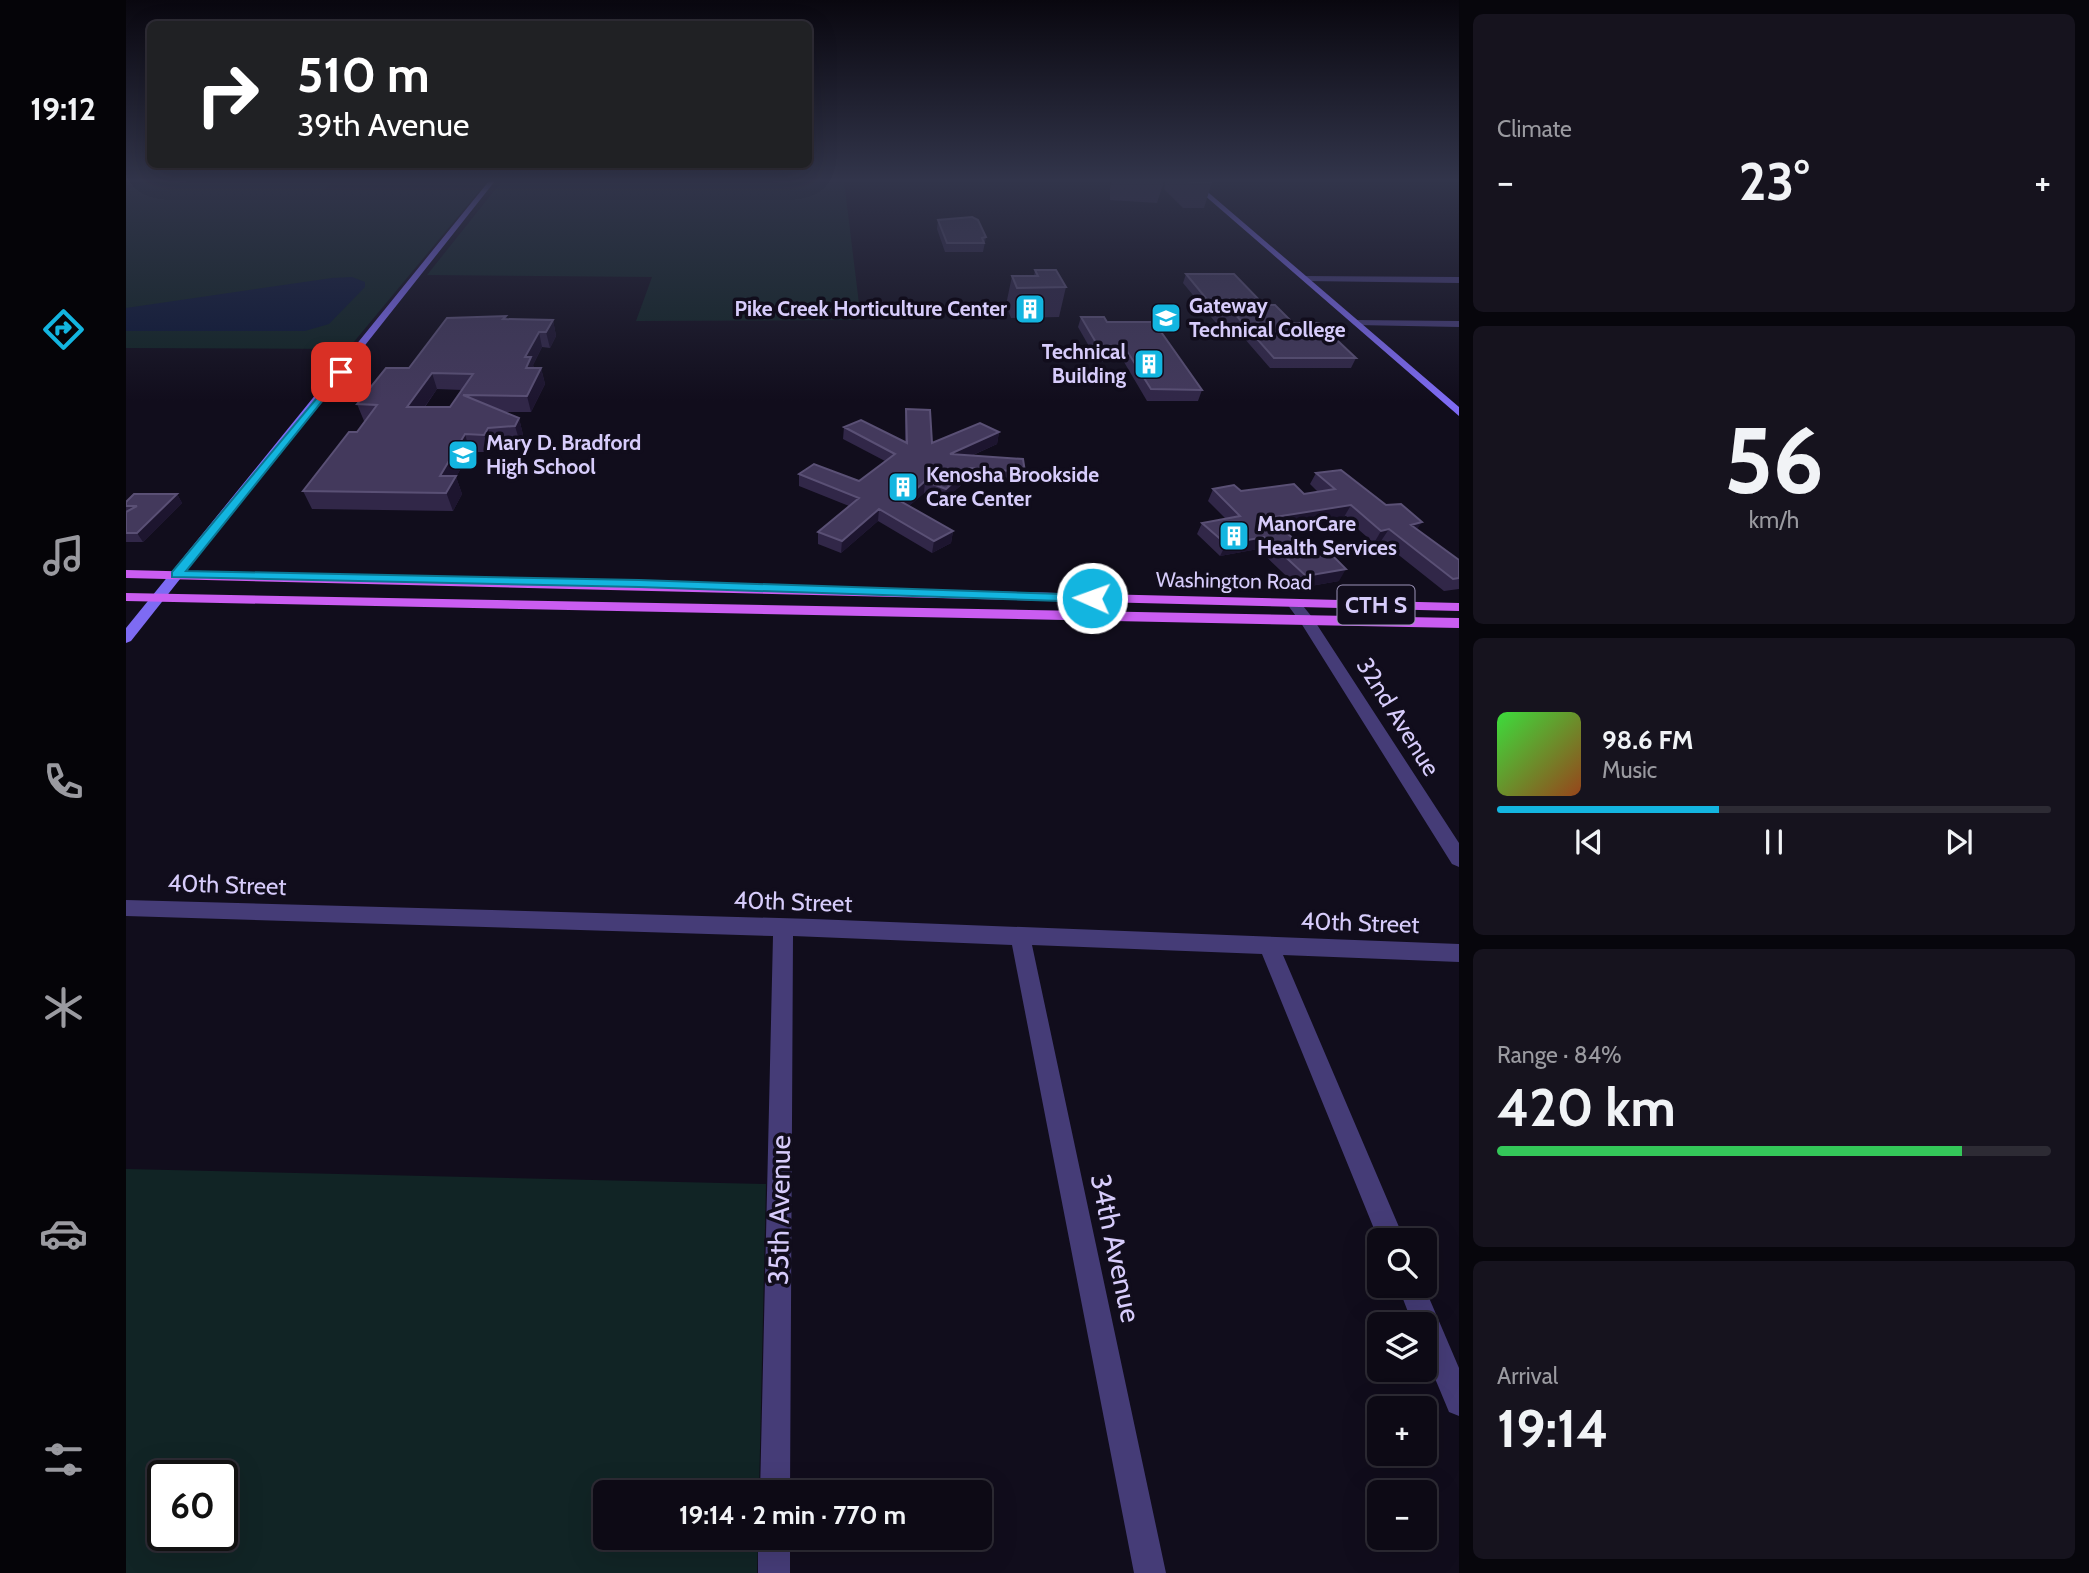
<!DOCTYPE html>
<meta charset="utf-8">
<style>
body{margin:0;font-family:Cabin,sans-serif;background:#16131e;color:#f1f3f6;height:100vh;display:flex;flex-direction:column;font-size:26px;white-space:nowrap}
*{box-sizing:border-box;margin:0}
p{font-size:23px;color:#9a9aa0}
.icon{flex:none;width:38px;height:38px;fill:none;stroke:currentColor;stroke-width:2;stroke-linecap:round;stroke-linejoin:round}
.map{position:relative;flex:1;overflow:hidden}
.details{display:flex;flex-direction:column;gap:14px;padding:14px;background:#07060c;width:630px}
.details>*{flex:none}
.top-card{position:absolute;left:21px;top:21px;width:665px;height:147px;border-radius:10px;box-shadow:0 7px 28px #0002,0 0 0 2px #2d2b34;background:#202124;color:#fff;overflow:hidden}
.tools{position:absolute;left:1241px;top:1228px;display:grid;gap:14px}
.tools a{display:grid;place-items:center;width:70px;height:70px;border-radius:10px;background:#0d0a15;box-shadow:0 7px 28px #0002,0 0 0 2px #2d2b34;font-size:35px}
.speed{position:absolute;left:21px;top:1460px;display:flex;gap:14px;font-size:35px;font-weight:700;text-align:center}
.speed>*{display:grid;place-content:center;width:91px;height:91px;border-radius:50%;background:#0d0a15;box-shadow:0 7px 28px #0002,0 0 0 2px #2d2b34;line-height:1}
.speed .limit{border:4px solid #111;border-radius:10px;background:#fff;color:#111}
.pin{position:absolute;display:grid;place-items:center;width:60px;height:60px;color:#fff;margin:-30px;border-radius:14px;box-shadow:0 4px 10px #0006}
.me{position:absolute;width:77px;margin:-38px;rotate:272deg;stroke-linejoin:round;filter:drop-shadow(0 0 5px #0008)}
.turn{display:flex;align-items:center;gap:24px;height:147px;padding:0 35px;font-size:32px}
.turn .icon{width:91px;height:91px;stroke-width:2.5}
.turn b{display:block;font-size:49px;line-height:60px}
.big{font-size:52px;font-weight:800;line-height:1.1}
.details .tile{flex:1;display:flex;flex-direction:column;justify-content:center;gap:10px;min-width:0;padding:0 24px;border-radius:10px;background:#16131e}
.details .dial{align-items:center;gap:0}
.dial b{font-size:91px;line-height:1}
.song{display:flex;align-items:center;gap:21px}
.cover{width:84px;height:84px;border-radius:10px;background:linear-gradient(135deg,hsl(120 70% 55%),hsl(20 70% 35%))}
.played{height:7px;border-radius:4px;background:linear-gradient(90deg,#13b5e0 40%,#2d2b34 40%)}
.keys{display:flex;justify-content:space-around;direction:ltr}
.heat{display:flex;justify-content:space-between;align-items:center;font-size:38px;direction:ltr}
.charge{height:10px;border-radius:5px;background:linear-gradient(90deg,#34c759 84%,#2d2b34 0)}
.trip{position:absolute;left:467px;top:1480px;width:399px;height:70px;border-radius:10px;background:#0d0a15;box-shadow:0 7px 28px #0002,0 0 0 2px #2d2b34;font-weight:800;line-height:70px;text-align:center}
main{display:flex;flex:1;min-height:0}
.menu{display:flex;flex-direction:column;width:126px;justify-content:space-around;align-items:center;background:#050408;color:#9a9aa0}
.menu .icon{width:49px;height:49px}
.menu .on{color:#13b5e0}
.menu b{font-size:32px;color:#f1f3f6}
.map>svg:first-child{display:block}
.green{fill:#112425;fill-rule:evenodd}
.water{fill:#0c1736}
.lines{fill:none;stroke-linecap:round;stroke-linejoin:round}
.street{fill:#453c77;fill-rule:evenodd}
.secondary{fill:#7e6bf3;fill-rule:evenodd}
.primary{fill:#ca5df1;fill-rule:evenodd}
.wall{fill:#312748;fill-rule:evenodd}
.shaded-wall{fill:#1d152f}
.building{fill:#43395c;stroke:#5a5075;stroke-width:2;fill-rule:evenodd}
.route{fill:#13b5e0;stroke:#0c7692;stroke-width:2}
.labels{text-anchor:middle;stroke-width:7;stroke-linejoin:round;paint-order:stroke}
.far-poi-label{font-size:21px;font-weight:bold;fill:#d7ccfb;stroke:#110d1c;text-anchor:start}
.far-street-label{font-size:21px;fill:#d7ccfb;stroke:#110d1c}
.shield{fill:#110d1c;stroke:#9c93b8;stroke-width:2}
.shield-label{font-size:23px;font-weight:bold;fill:#d7ccfb}
.street-label{font-size:24px;fill:#d7ccfb;stroke:#110d1c}
.near-street-label{font-size:28px;fill:#d7ccfb;stroke:#110d1c}
</style>
<main>
<nav class="menu">
<b>19:12</b>
<svg class="icon on" aria-label="directions" viewBox="0 0 24 24"><path d="M12 3l9 9-9 9-9-9zM9 14v-3h6M13 9l2 2-2 2"/></svg>
<svg class="icon" aria-label="music" viewBox="0 0 24 24"><path d="M9 18V5l10-2v13"/><circle cx="6" cy="18" r="3"/><circle cx="16" cy="16" r="3"/></svg>
<svg class="icon" aria-label="phone" viewBox="0 0 24 24"><path d="M5 4h4l2 5-3 2q2 4 5 5l2-3 5 2v4C11 20 4 13 5 4z"/></svg>
<svg class="icon" aria-label="climate" viewBox="0 0 24 24"><path d="M12 3v18M4 7l16 10M4 17L20 7"/></svg>
<svg class="icon" aria-label="car" viewBox="0 0 24 24"><path d="M5 17H2v-5l4-1 3-4h7l3 4 3 1v5h-3M9 17h6M6 11h13"/><circle cx="7" cy="17" r="2"/><circle cx="17" cy="17" r="2"/></svg>
<svg class="icon" aria-label="filters" viewBox="0 0 24 24"><path d="M4 7h16M4 17h16"/><circle cx="9" cy="7" r="2"/><circle cx="15" cy="17" r="2"/></svg>
</nav>
<div class="map">
<svg width="1333" height="1573" viewBox="0 0 1333 1573">
<rect width="100%" height="100%" fill="#110d1c"/>
<!-- green -->
<path class="green" d="M18,181H208L198,190H354L222,349L0,348V191Z
M376,181H718L735,320L510,321L526,277L301,275Z
M0,1169L640,1184L633,1493H480V1538H632L631,1573H0ZM37,1475H96V1535H37Z"/>
<!-- water -->
<path class="water" d="M226,277L239,282V287L203,324L179,331H0V308L206,278Z"/>
<g class="lines">
<!-- street -->
<path class="street" d="M1176,276L1333,277V283L1179,281Z
M1227,320L1333,321V327L1230,325L1227,324Z
M1168,600L1173,601L1186,617L1333,843V867L1326,864L1175,623L1161,604Z
M0,900L687,919L1333,944V962L1157,955L1279,1241H1253L1136,954L906,945L1040,1573H1008L886,945L667,936L664,1493H634L647,936L0,916Z
M1272,1286H1298L1333,1368V1416L1323,1412L1298,1352V1325H1287Z
M632,1538H664V1573H632Z"/>
<!-- secondary -->
<path class="secondary" d="M363,181H369L5,641L0,643V628Z
M1062,181H1069L1333,407V416Z"/>
<!-- primary -->
<path class="primary" d="M0,570L1333,603V611L0,578Z
M0,593L1333,618V628L0,601Z"/>
</g>
<!-- wall -->
<path class="wall" d="M986,181H1038L1031,203L984,200V189Z
M1040,181H1084L1086,182L1078,208H1057L1038,189Z
M812,220L860,237L857,252H819L811,229Z
M909,270L940,287L933,317L885,318L880,305L886,276H908Z
M1060,274L1138,305L1230,358L1225,368H1144L1105,323H1090L1057,283Z
M380,316L381,319L427,320L430,336L424,348L416,347L407,365L408,368H415L419,384L405,412H379L393,418L397,435L394,443L367,445L364,452H344L330,477L336,494L327,511L186,509L177,491L231,432L239,421H238L231,404ZM311,389L336,390L324,407H299Z
M955,317L981,322L1076,390L1072,401H1021L998,362H972L952,327Z
M780,409L806,443L873,432L871,444L845,456L899,472L896,483L841,480L818,500L798,493L783,506L827,531L825,543L806,553L752,521L715,553L692,544V532L723,506L673,486V474L733,481L759,461L717,439L718,427L779,442V420Z
M1190,473L1291,529L1333,560V589L1318,591L1255,541L1248,543L1218,517L1154,528L1213,581L1173,588L1132,549L1094,556L1071,534L1076,523L1100,519L1082,501L1087,489L1178,494L1192,492L1184,484Z
M51,494L56,503L17,542H0V502Z"/>
<!-- shaded-wall -->
<path class="shaded-wall" d="M427,320L430,336L424,348L420,332Z
M413,332L416,347L407,365L409,373L404,384L399,357Z
M415,368L419,384L405,412L401,396Z
M306,373L311,389L287,423L281,407Z
M393,418L397,435L394,443L389,426Z
M362,428L367,445L364,452L358,435Z
M873,432L871,444L822,466L824,454Z
M339,434L344,452L330,477L336,494L327,511L314,476Z
M843,468L841,480L818,500L820,489Z
M799,481L798,493L775,513L776,502Z
M51,494L56,503L17,542L11,533Z
M1225,505L1218,517L1137,530L1143,518Z
M753,509L752,521L715,553L716,541Z
M1296,522L1288,534L1285,525Z
M1263,529L1255,541L1248,543L1255,531Z
M827,531L825,543L806,553L808,541Z
M1138,537L1132,549L1094,556L1100,544Z
M1220,569L1213,581L1173,588L1180,576Z"/>
<!-- building -->
<path class="building" d="M1063,181H1084L1086,182H1065Z
M846,217L852,220L860,237L856,238L858,243H821L812,220Z
M909,270H930L940,287L891,288L886,276H912Z
M1060,274H1108L1138,305H1149L1167,323H1193L1230,358H1148L1109,314H1093Z
M380,316L377,319L427,320L420,332H413L399,357H405L400,368H415L401,396L337,395L393,418L389,426L362,428L358,435L339,434L314,476H330L320,493L177,491L223,432H231L251,405L231,404L260,368H283L321,318ZM306,373L347,374L324,407H281Z
M955,317H978L981,322H1028L1076,390L1025,389L1001,351H975Z
M780,409L804,410L806,443L854,423L873,432L824,454L897,459L899,472L843,468L820,489L799,481L776,502L827,531L808,541L753,509L716,541L692,532L733,498L673,474L688,464L733,481L769,454L718,427L735,420L781,443Z
M1215,470L1260,505L1275,504L1296,522L1285,525L1333,560V578L1327,579L1263,529L1255,531L1225,505L1143,518L1189,557L1204,553L1220,569L1180,576L1138,537L1100,544L1076,523L1114,516L1087,489L1108,485L1115,491L1168,484L1178,494L1209,489L1190,473Z
M8,494H51L11,533H0V512L11,506H0V502Z"/>
<!-- sky -->
<linearGradient id="sky" x2="0" y2="1"><stop stop-color="#09070f"/><stop offset="0.45" stop-color="#32354b"/><stop offset="1" stop-color="#32354b" stop-opacity="0"/></linearGradient>
<rect width="1333" height="401" fill="url(#sky)"/>
<!-- route -->
<path class="route" d="M215,369L218,370V374L60,571L513,580L966,595L972,598L966,602L513,587L46,577V572Z"/>
<!-- icons -->
<defs>
<g id="building-square" transform="scale(1.575)"><rect x="-9" y="-9" width="18" height="18" rx="4" fill="#13b5e0" stroke="#110d1c"/><path d="M-4-6H4V6H1V3H-1V6H-4ZM-2.5-4.3h1.7v1.8h-1.7ZM.8-4.3h1.7v1.8H.8ZM-2.5-1h1.7V.8h-1.7ZM.8-1h1.7V.8H.8Z" fill="#fff"/></g>
<g id="school-square" transform="scale(1.575)"><rect x="-9" y="-9" width="18" height="18" rx="4" fill="#13b5e0" stroke="#110d1c"/><path d="M0-5L7-2L0 1L-7-2ZM-4 1L0 2.5L4 1V4Q0 6-4 4Z" fill="#fff"/></g>
</defs>
<g fill-rule="evenodd">
<use href="#building-square" x="904" y="309"/>
<use href="#school-square" x="1040" y="318"/>
<use href="#building-square" x="1023" y="364"/>
<use href="#school-square" x="337" y="455"/>
<use href="#building-square" x="777" y="487"/>
<use href="#building-square" x="1108" y="536"/>
</g>
<g class="labels">
<!-- far-poi labels -->
<g class="far-poi-label">
<text x="1063" y="313">Gateway<tspan x="1063" dy="24">Technical College</tspan></text>
<text x="881" y="316" text-anchor="end">Pike Creek Horticulture Center</text>
<text x="1000" y="359" text-anchor="end">Technical<tspan x="1000" dy="24">Building</tspan></text>
<text x="360" y="450">Mary D. Bradford<tspan x="360" dy="24">High School</tspan></text>
<text x="800" y="482">Kenosha Brookside<tspan x="800" dy="24">Care Center</tspan></text>
<text x="1131" y="531">ManorCare<tspan x="1131" dy="24">Health Services</tspan></text>
</g>
<!-- far-street labels -->
<g class="far-street-label">
<text transform="translate(1108 581) rotate(1)" y="7">Washington Road</text>
</g>
<!-- shield labels -->
<rect class="shield" x="1211.5" y="585.5" width="77" height="39" rx="5"/>
<g class="shield-label">
<text x="1250" y="613">CTH S</text>
</g>
<!-- street labels -->
<g class="street-label">
<text transform="translate(1272 717) rotate(58)" y="8">32nd Avenue</text>
<text transform="translate(101 885) rotate(2)" y="8">40th Street</text>
<text transform="translate(667 902) rotate(2)" y="8">40th Street</text>
<text transform="translate(1234 923) rotate(2)" y="8">40th Street</text>
</g>
<!-- near-street labels -->
<g class="near-street-label">
<text transform="translate(653 1210) rotate(-89)" y="10">35th Avenue</text>
<text transform="translate(990 1248) rotate(78)" y="10">34th Avenue</text>
</g>
</g>
</svg>
<div class="tools">
<a><svg class="icon" aria-label="search" viewBox="0 0 24 24"><circle cx="10" cy="10" r="6"/><path d="M15 15l6 6"/></svg></a>
<a><svg class="icon" aria-label="layers" viewBox="0 0 24 24"><path d="M12 4l9 5-9 5-9-5zM3 14l9 5 9-5"/></svg></a>
<a>+</a>
<a>−</a>
</div>
<div class="speed"><div class="limit">60</div></div>
<div class="pin" style="left:215px;top:372px;background:#d93025"><svg class="icon" aria-label="arrive" viewBox="0 0 24 24"><path d="M6 21V4h12l-3 4 3 4H6"/></svg></div>
<svg class="me" style="left:966px;top:598px" viewBox="-20 -20 40 40"><circle r="17" fill="#13b5e0" stroke="#fff" stroke-width="3"/><path d="M0-11L8 9 0 5-8 9z" fill="#fff"/></svg>
<div class="trip">19:14 · 2 min · 770 m</div>
<div class="top-card">
<div class="turn"><svg class="icon" aria-label="right" viewBox="0 0 24 24"><path d="M7 20v-9h11M14 6l5 5-5 5"/></svg><div><b>510 m</b>39th Avenue</div></div>
</div>
</div>
<section class="details">
<div class="tile"><p>Climate</p>
<div class="heat"><a>−</a><b class="big">23°</b><a>+</a></div>
</div>
<div class="tile dial"><b>56</b><p>km/h</p></div>
<div class="tile">
<div class="song"><i class="cover"></i><div><b>98.6 FM</b><p>Music</p></div></div>
<div class="played"></div>
<div class="keys"><svg class="icon" aria-label="previous" viewBox="0 0 24 24"><path d="M18 5L8 12l10 7zM5 5v14"/></svg><svg class="icon" aria-label="pause" viewBox="0 0 24 24"><path d="M8 5v14M16 5v14"/></svg><svg class="icon" aria-label="next" viewBox="0 0 24 24"><path d="M6 5l10 7-10 7zM19 5v14"/></svg></div>
</div>
<div class="tile"><p>Range · 84%</p><b class="big">420 km</b><div class="charge"></div></div>
<div class="tile"><p>Arrival</p><b class="big">19:14</b></div>
</section>
</main>
